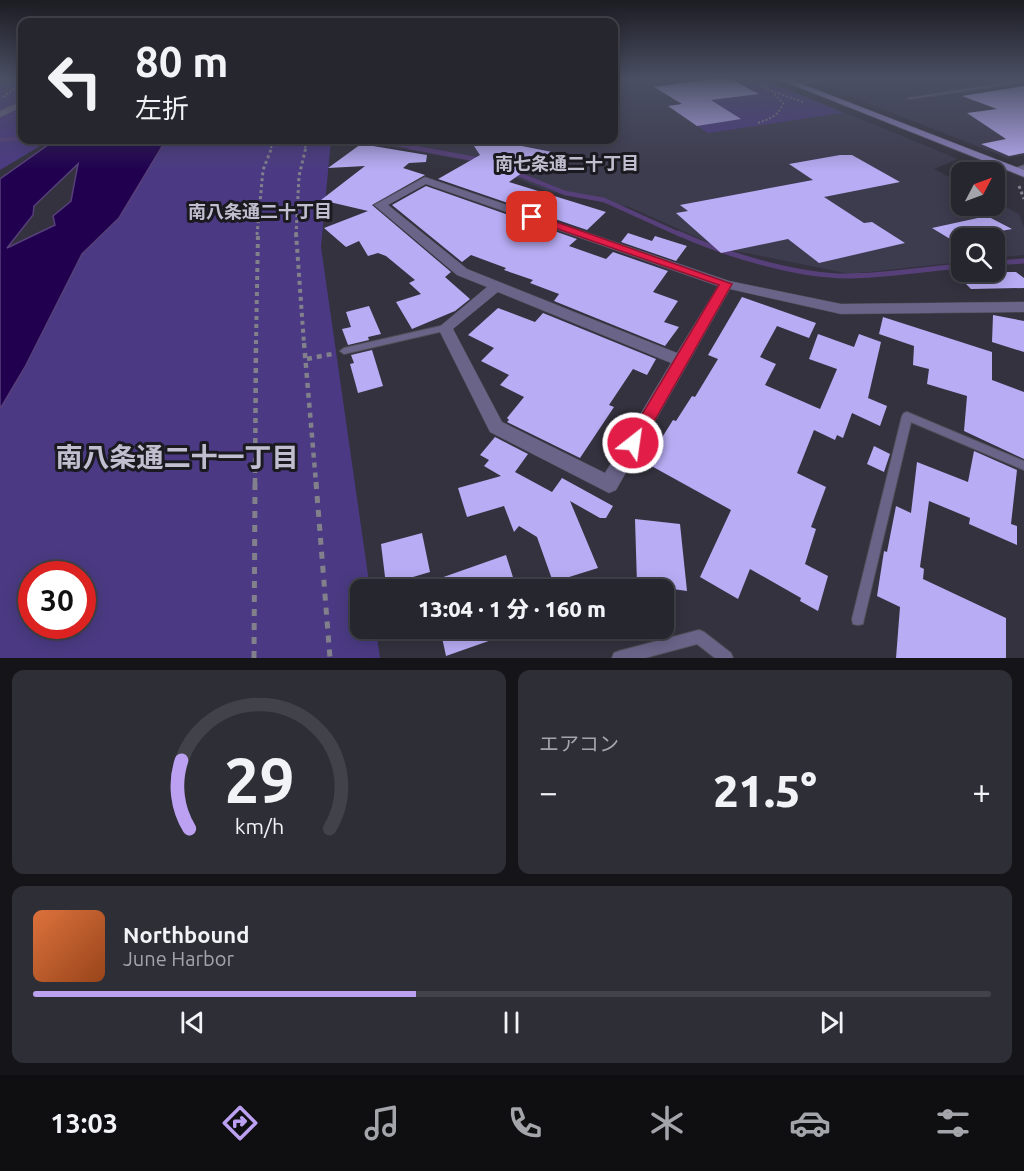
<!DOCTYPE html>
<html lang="ja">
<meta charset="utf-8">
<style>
body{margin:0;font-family:Ubuntu,"Noto Sans JP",sans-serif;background:#2e2e36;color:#f1f3f6;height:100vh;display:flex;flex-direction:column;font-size:22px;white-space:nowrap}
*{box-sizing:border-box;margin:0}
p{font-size:20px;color:#a4a5aa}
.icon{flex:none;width:33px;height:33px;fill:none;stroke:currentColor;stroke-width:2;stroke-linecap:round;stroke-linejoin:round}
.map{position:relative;height:658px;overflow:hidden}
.details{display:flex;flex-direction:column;gap:12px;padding:12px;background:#151519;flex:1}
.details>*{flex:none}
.top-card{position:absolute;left:18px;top:18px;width:600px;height:126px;border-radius:12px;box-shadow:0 3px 15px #0003,0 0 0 2px #42434a;background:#26262e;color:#f1f3f6;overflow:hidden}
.needle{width:39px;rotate:49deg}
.tools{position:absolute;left:951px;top:162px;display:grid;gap:12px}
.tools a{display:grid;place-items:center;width:54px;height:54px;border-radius:12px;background:#26262e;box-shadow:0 3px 15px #0003,0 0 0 2px #42434a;font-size:30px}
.speed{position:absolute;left:18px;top:561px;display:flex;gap:12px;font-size:30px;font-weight:700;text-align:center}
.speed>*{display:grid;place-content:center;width:78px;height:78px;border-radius:50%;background:#26262e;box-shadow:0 3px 15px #0003,0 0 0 2px #42434a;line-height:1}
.speed .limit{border:9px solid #d22;background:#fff;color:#111}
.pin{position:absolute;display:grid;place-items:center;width:51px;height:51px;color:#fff;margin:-26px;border-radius:12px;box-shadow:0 3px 9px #0006}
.me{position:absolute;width:66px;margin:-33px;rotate:30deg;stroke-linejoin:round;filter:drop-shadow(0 0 4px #0008)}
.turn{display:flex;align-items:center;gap:21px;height:126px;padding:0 18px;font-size:27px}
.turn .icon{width:78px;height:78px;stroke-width:2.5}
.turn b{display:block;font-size:42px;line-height:51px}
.big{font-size:45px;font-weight:800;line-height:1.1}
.details .tile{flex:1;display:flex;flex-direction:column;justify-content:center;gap:9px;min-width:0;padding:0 21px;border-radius:12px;background:#2e2e36}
.details .dial{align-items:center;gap:0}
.dial svg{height:156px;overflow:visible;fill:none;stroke:#42434a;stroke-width:7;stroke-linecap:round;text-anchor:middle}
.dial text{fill:#f1f3f6;stroke:none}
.song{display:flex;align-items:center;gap:18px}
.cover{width:72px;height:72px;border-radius:9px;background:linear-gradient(135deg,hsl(20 70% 55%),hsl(20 70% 35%))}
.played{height:6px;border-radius:3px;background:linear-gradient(90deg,#bca0f2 40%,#42434a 40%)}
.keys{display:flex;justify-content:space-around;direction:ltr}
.heat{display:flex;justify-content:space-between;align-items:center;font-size:33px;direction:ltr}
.details .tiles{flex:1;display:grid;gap:12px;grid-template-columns:1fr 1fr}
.tile:last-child{grid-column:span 2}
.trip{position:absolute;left:350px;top:579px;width:324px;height:60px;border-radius:12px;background:#26262e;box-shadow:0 3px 15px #0003,0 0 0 2px #42434a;font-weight:800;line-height:60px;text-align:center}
.tabs{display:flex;height:96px;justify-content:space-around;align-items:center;background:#0f0f12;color:#a4a5aa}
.tabs .icon{width:42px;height:42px}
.tabs .selected{color:#bca0f2}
.tabs b{font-size:27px;color:#f1f3f6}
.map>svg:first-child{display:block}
.built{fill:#3d3b4e}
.green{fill:#4b3a83;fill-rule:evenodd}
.water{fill:#20004f;stroke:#57407a;stroke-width:1.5;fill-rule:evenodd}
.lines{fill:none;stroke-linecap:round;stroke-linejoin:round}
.stream-far2{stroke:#57407a;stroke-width:4}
.stream-far1{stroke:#57407a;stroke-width:4.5}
.stream{stroke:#57407a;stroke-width:5}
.building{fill:#b8acf4}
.lane-casing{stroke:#51505b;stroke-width:2}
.street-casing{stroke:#51505b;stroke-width:1}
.secondary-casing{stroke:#51505b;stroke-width:1}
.path-far4{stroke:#81808b;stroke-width:2;stroke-dasharray:2 2;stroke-linecap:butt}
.path-far3{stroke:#81808b;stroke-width:3;stroke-dasharray:3 3;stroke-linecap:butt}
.path-far2{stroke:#81808b;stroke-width:4;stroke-dasharray:4 4;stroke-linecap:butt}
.path-far1{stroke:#81808b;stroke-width:4.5;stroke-dasharray:5 5;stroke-linecap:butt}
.path{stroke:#81808b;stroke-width:5;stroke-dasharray:7 7;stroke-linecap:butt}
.lane{fill:#6a6488;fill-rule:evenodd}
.street{fill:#6a6488;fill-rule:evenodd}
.secondary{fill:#887fb8;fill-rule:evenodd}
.route{fill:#e11d48;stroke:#92132f;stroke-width:1.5}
.labels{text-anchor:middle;stroke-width:6;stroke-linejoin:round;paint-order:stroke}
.far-neighbourhood-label{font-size:18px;font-weight:bold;fill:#c1bfcf;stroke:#1b1a20}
.near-neighbourhood-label{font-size:27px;font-weight:bold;fill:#c1bfcf;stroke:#1b1a20}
</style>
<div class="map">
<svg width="1024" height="658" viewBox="0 0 1024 658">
<rect width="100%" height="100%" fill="#33323e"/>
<!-- built -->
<path class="built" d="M614,79H764L958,159L934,169L961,183L962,206H994L995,201L1019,214L1024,227V255L995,258L994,238H962L961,262L850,274L721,248L629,207L546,191L484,164L354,140H614Z
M875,79H1024V155L1007,158L824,86Z"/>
<!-- green -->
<path class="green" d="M0,79H22V140H50L0,170Z
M731,79H762L843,113L708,133L697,126L740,119L711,100L758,93Z
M166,140H331L321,247L370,589L360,590V628L376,629L380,658H0V409L25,367L82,254L119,218ZM32,574H82V626H32Z"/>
<!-- water -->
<path class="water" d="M55,140H166L119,218L82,254L25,367L0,409V179ZM78,164L71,201L53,216L55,225L7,248L33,215L34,206Z"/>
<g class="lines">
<!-- stream-far2 -->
<path class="stream-far2" d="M0,140L22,138
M375,140L418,148"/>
<!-- stream-far1 -->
<path class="stream-far1" d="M410,147L481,160
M513,172L565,193L604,200L681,235"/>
<!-- stream -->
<path class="stream" d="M678,233C724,254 796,276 847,276C885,276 924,269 962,266
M994,263L1024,261"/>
</g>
<!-- building -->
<path class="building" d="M712,79H731L759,94L711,100L741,119L697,126L668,106L682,104L654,87Z
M1024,86V153L1009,156L981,144L1006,139L967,113L997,109L962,96Z
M470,140H491L552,152L509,182L606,212L587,230L438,179L480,155Z
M361,144L427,155L426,162L409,163L403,168L425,175L372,205L451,272L445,277L470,299L455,311L412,329L396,302L421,294L409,283L415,280L386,256L378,253L368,256L359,241L346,247L324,228L368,211L321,200L365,166L328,168Z
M840,155H852L900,182L824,197L864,223L872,222L905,243L819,263L788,239L721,253L676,213L688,211L680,205L813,180L789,164Z
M426,186L577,239L569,246L606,259L613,252L668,271L653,292L678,301L664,322L679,327L665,346L554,301L559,294L530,283L533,280L504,270L506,268L471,255L462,262L392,205Z
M987,216L1012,229L962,238L955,242L932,228Z
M628,233L652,241L655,236L687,246L676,261L621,242Z
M973,272H1016L1024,278V288L971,289L955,273H975Z
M742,297L816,323L809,338L777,326L760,357L776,364L765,385L820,409L837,369L809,359L818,334L854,347L859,334L881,342L868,398L887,406L880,426L852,413L843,438L837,435L835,440L814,430L797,473L826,487L811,527L816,529L805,564L828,576L818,611L800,601L801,598L750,569L738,599L700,577L731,510L646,463L673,420L676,421L692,396L695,397L718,359L708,355Z
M369,306L381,334L368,337L369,340L348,345L342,329L351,327L346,312Z
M498,308L535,322L543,313L656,359L647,375L633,369L609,405L614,407L580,458L507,422L509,420L507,418L524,397L500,385L509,375L481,361L494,348L468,335Z
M993,315L1024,321V352L992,342Z
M883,317L992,352V380L1024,392V459L964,431L967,396L927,384L929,369L913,365L914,346L879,334Z
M372,350L383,386L358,393L350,364L354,363L351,355Z
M495,437L528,454L515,472L552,492L562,478L613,506L606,518H600L570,501L598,568L553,582L537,537L519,526L514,532L504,506L467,517L458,488L501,476L484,466L489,460L480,455Z
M874,446L890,454L884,472L867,464Z
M974,451L1017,470L1011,524L1017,526V545L969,524L970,518L929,501L920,567L924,569L923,579L1006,618V658H896L900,607L877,596L884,551L887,552L896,506L911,513L917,462L968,482Z
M635,519L680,524L687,591L637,584Z
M422,533L430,572L386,585L381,544Z
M506,555L517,590H418V586Z
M440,628H516L517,631L446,656Z"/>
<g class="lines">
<!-- lane casing -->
<g class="lane-casing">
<path id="lane" d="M1024,80V82L910,99L908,98Z
M445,325L449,328L448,330L344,354L340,351L344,348Z
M907,412L1024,461V470L911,422L864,619L863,624L858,625L853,624L852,619L902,416L904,413Z
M699,630L704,632L731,653L733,658H715L697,644L645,658H612L614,653L619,651Z"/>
</g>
<!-- street casing -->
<g class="street-casing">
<path id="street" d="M815,79H837L794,86L790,84Z
M22,101V107L0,117V111Z
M1024,165V171L1015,173L1010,170Z
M425,177L729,281L841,304L1024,302V312L841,314L730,289L616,490L609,493L490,432L438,328L487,287L457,275L374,205ZM426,184L718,286L677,353L467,269L388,205ZM498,292L671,363L605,473L502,422L453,329Z"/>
</g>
<!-- secondary casing -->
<g class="secondary-casing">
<path id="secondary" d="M778,79H789L1024,170V177Z"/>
</g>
<!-- path-far4 -->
<path class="path-far4" d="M750,79L769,90L803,102
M3,97L22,83
M758,123C769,119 779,116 783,103L774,94
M271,148L274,140
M305,148L308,140"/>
<!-- path-far3 -->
<path class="path-far3" d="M1019,186L1024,199
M257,235L263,170L272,147
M296,235L299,176L306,147"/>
<!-- path-far2 -->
<path class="path-far2" d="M296,233L304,344
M256,344L258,233"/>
<!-- path-far1 -->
<path class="path-far1" d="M304,343L316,483
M307,359L332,354
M255,483L256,343"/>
<!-- path -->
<path class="path" d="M316,482L330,658
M254,658L255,482"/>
<!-- lane -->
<use href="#lane" class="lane"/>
<!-- street -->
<use href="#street" class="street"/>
<!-- secondary -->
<use href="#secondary" class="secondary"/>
</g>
<!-- sky -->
<linearGradient id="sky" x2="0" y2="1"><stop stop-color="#1c1c22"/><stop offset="0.46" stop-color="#4a4f63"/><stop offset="1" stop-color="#4a4f63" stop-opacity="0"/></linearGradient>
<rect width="1024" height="171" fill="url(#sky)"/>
<!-- route -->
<path class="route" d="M529,215H536L732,284L639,448H627L625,443L719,285L529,219Z"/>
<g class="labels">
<!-- far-neighbourhood labels -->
<g class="far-neighbourhood-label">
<text x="567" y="170">南七条通二十丁目</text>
<text x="260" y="218">南八条通二十丁目</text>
</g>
<!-- near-neighbourhood labels -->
<g class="near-neighbourhood-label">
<text x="177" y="467">南八条通二十一丁目</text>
</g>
</g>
</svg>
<div class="tools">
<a><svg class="needle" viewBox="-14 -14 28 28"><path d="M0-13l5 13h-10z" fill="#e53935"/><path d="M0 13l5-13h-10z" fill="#a4a5aa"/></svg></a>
<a><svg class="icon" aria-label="search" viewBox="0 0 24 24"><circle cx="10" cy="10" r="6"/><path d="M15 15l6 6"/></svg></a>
</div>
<div class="speed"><div class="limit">30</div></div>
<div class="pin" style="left:532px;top:217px;background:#d93025"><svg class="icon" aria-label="arrive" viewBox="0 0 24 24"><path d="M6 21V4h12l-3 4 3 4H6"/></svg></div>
<svg class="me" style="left:633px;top:443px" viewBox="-20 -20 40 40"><circle r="17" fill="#e11d48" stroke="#fff" stroke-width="3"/><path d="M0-11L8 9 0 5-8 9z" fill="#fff"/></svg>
<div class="trip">13:04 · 1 分 · 160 m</div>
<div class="top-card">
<div class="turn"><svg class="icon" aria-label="left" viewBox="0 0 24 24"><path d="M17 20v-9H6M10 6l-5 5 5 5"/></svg><div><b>80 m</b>左折</div></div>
</div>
</div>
<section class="details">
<div class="tiles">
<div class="tile dial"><svg viewBox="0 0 100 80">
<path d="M14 69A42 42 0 1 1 86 69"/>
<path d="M14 69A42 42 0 0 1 10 34" stroke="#bca0f2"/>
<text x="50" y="56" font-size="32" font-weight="700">29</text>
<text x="50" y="72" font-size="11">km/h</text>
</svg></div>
<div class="tile"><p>エアコン</p>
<div class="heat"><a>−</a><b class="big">21.5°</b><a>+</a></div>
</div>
<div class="tile">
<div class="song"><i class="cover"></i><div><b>Northbound</b><p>June Harbor</p></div></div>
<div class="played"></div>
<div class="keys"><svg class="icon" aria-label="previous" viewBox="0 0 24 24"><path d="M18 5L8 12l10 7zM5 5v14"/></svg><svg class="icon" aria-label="pause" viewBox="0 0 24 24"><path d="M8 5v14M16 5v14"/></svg><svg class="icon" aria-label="next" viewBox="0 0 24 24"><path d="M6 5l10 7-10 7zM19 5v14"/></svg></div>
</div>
</div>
</section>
<nav class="tabs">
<b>13:03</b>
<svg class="icon selected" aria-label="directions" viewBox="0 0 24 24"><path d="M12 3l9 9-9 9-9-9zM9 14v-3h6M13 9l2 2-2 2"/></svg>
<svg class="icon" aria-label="music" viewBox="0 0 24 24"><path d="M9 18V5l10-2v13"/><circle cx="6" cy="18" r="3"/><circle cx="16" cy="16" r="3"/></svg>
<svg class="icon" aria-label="phone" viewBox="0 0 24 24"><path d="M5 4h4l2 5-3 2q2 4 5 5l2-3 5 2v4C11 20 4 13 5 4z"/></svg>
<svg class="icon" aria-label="climate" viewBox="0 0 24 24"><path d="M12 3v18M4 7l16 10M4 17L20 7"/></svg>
<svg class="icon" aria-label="car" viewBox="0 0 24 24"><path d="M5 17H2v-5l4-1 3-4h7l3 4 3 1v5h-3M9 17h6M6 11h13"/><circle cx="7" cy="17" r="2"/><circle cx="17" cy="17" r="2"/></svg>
<svg class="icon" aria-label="filters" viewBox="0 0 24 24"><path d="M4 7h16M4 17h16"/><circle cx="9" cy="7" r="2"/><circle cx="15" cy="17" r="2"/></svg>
</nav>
